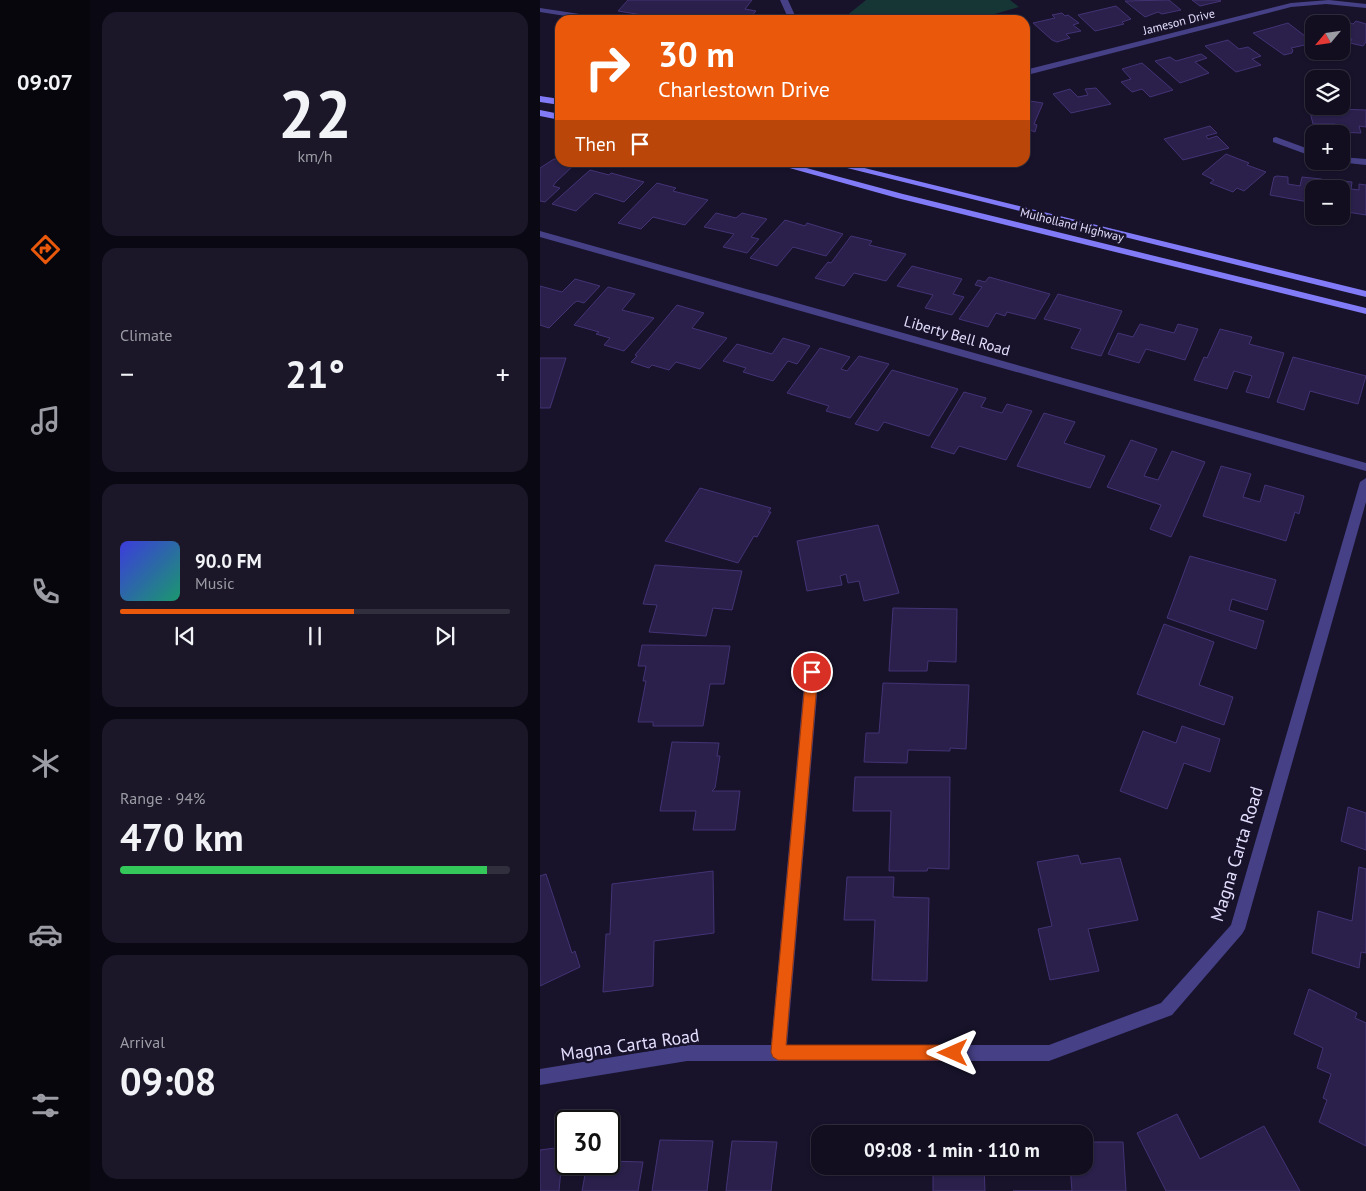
<!DOCTYPE html>
<meta charset="utf-8">
<style>
body{margin:0;font-family:"PT Sans",sans-serif;background:#1b1729;color:#f1f3f6;height:100vh;display:flex;flex-direction:column;font-size:19px;white-space:nowrap}
*{box-sizing:border-box;margin:0}
p{font-size:16px;color:#9c9ca5}
.icon{flex:none;width:28px;height:28px;fill:none;stroke:currentColor;stroke-width:2;stroke-linecap:round;stroke-linejoin:round}
.map{position:relative;flex:1;overflow:hidden}
.sheet{display:flex;flex-direction:column;gap:12px;padding:12px;background:#0a0812;width:450px}
.sheet>*{flex:none}
.banner{position:absolute;left:15px;top:15px;width:475px;height:152px;border-radius:15px;box-shadow:0 1px 4px #0004,0 0 0 1px #312e3e;background:#ea580c;color:#fff;overflow:hidden}
.needle{width:32px;rotate:241deg}
.fabs{position:absolute;left:765px;top:15px;display:grid;gap:10px}
.fabs a{display:grid;place-items:center;width:45px;height:45px;border-radius:10px;background:#120e20;box-shadow:0 1px 4px #0004,0 0 0 1px #312e3e;font-size:25px}
.speed{position:absolute;left:15px;top:1110px;display:flex;gap:10px;font-size:25px;font-weight:700;text-align:center}
.speed>*{display:grid;place-content:center;width:65px;height:65px;border-radius:50%;background:#120e20;box-shadow:0 1px 4px #0004,0 0 0 1px #312e3e;line-height:1}
.speed .limit{border:2px solid #111;border-radius:8px;background:#fff;color:#111}
.pin{position:absolute;display:grid;place-items:center;width:42px;height:42px;color:#fff;margin:-21px;border:2px solid #fff;border-radius:50%;box-shadow:0 1px 5px #0007}
.me{position:absolute;width:55px;margin:-28px;rotate:270deg;stroke-linejoin:round;filter:drop-shadow(0 0 4px #0008)}
.turn{display:flex;align-items:center;gap:18px;height:105px;padding:0 20px;font-size:22px}
.turn .icon{width:65px;height:65px;stroke-width:2.5}
.turn b{display:block;font-size:35px;line-height:42px}
.then{display:flex;align-items:center;height:48px;padding:0 20px;background:#0003;gap:10px;font-size:19px}
.big{font-size:38px;font-weight:600;line-height:1.1}
.sheet .tile{flex:1;display:flex;flex-direction:column;justify-content:center;gap:8px;min-width:0;padding:0 18px;border-radius:15px;background:#1b1729}
.sheet .dial{align-items:center;gap:0}
.dial b{font-size:65px;line-height:1}
.song{display:flex;align-items:center;gap:15px}
.cover{width:60px;height:60px;border-radius:8px;background:linear-gradient(135deg,hsl(240 70% 55%),hsl(160 70% 35%))}
.played{height:5px;border-radius:2px;background:linear-gradient(90deg,#ea580c 60%,#312e3e 60%)}
.keys{display:flex;justify-content:space-around;direction:ltr}
.heat{display:flex;justify-content:space-between;align-items:center;font-size:28px;direction:ltr}
.charge{height:8px;border-radius:4px;background:linear-gradient(90deg,#34c759 94%,#312e3e 0)}
.trip{position:absolute;left:271px;top:1125px;width:282px;height:50px;border-radius:15px;background:#120e20;box-shadow:0 1px 4px #0004,0 0 0 1px #312e3e;font-weight:600;line-height:50px;text-align:center}
main{display:flex;flex:1;min-height:0}
.dock{display:flex;flex-direction:column;width:90px;justify-content:space-around;align-items:center;background:#07060d;color:#9c9ca5}
.dock .icon{width:35px;height:35px}
.dock .active{color:#ea580c}
.dock b{font-size:22px;color:#f1f3f6}
.map>svg:first-child{display:block}
.green{fill:#163535}
.building{fill:#2a204b;stroke:#433375}
.lines{fill:none;stroke-linecap:round;stroke-linejoin:round}
.service{fill:#464187;fill-rule:evenodd}
.minor{fill:#464187;fill-rule:evenodd}
.secondary{fill:#827bf8;fill-rule:evenodd}
.route{fill:#ea580c;stroke:#983908}
.labels{text-anchor:middle;stroke-width:5;stroke-linejoin:round;paint-order:stroke}
.far-street-label{font-size:12px;fill:#e3defd;stroke:#18132b}
.street-label{font-size:15px;fill:#e3defd;stroke:#18132b}
.near-street-label{font-size:18px;fill:#e3defd;stroke:#18132b}
</style>
<main>
<nav class="dock">
<b>09:07</b>
<svg class="icon active" aria-label="directions" viewBox="0 0 24 24"><path d="M12 3l9 9-9 9-9-9zM9 14v-3h6M13 9l2 2-2 2"/></svg>
<svg class="icon" aria-label="music" viewBox="0 0 24 24"><path d="M9 18V5l10-2v13"/><circle cx="6" cy="18" r="3"/><circle cx="16" cy="16" r="3"/></svg>
<svg class="icon" aria-label="phone" viewBox="0 0 24 24"><path d="M5 4h4l2 5-3 2q2 4 5 5l2-3 5 2v4C11 20 4 13 5 4z"/></svg>
<svg class="icon" aria-label="climate" viewBox="0 0 24 24"><path d="M12 3v18M4 7l16 10M4 17L20 7"/></svg>
<svg class="icon" aria-label="car" viewBox="0 0 24 24"><path d="M5 17H2v-5l4-1 3-4h7l3 4 3 1v5h-3M9 17h6M6 11h13"/><circle cx="7" cy="17" r="2"/><circle cx="17" cy="17" r="2"/></svg>
<svg class="icon" aria-label="filters" viewBox="0 0 24 24"><path d="M4 7h16M4 17h16"/><circle cx="9" cy="7" r="2"/><circle cx="15" cy="17" r="2"/></svg>
</nav>
<section class="sheet">
<div class="tile dial"><b>22</b><p>km/h</p></div>
<div class="tile"><p>Climate</p>
<div class="heat"><a>−</a><b class="big">21°</b><a>+</a></div>
</div>
<div class="tile">
<div class="song"><i class="cover"></i><div><b>90.0 FM</b><p>Music</p></div></div>
<div class="played"></div>
<div class="keys"><svg class="icon" aria-label="previous" viewBox="0 0 24 24"><path d="M18 5L8 12l10 7zM5 5v14"/></svg><svg class="icon" aria-label="pause" viewBox="0 0 24 24"><path d="M8 5v14M16 5v14"/></svg><svg class="icon" aria-label="next" viewBox="0 0 24 24"><path d="M6 5l10 7-10 7zM19 5v14"/></svg></div>
</div>
<div class="tile"><p>Range · 94%</p><b class="big">470 km</b><div class="charge"></div></div>
<div class="tile"><p>Arrival</p><b class="big">09:08</b></div>
</section>
<div class="map">
<svg width="826" height="1191" viewBox="0 0 826 1191">
<rect width="100%" height="100%" fill="#18132b"/>
<!-- green -->
<path class="green" d="M326,0H470L479,7L434,20H307L305,17Z"/>
<!-- building -->
<path class="building" d="M88,0H212L205,9L216,11L208,20H119L121,18L78,11Z
M629,0L641,10L622,14L618,12L605,17L585,1Z
M652,0H679L681,1L660,6Z
M576,6L591,19L582,22L584,24L555,31L538,15Z
M522,13L525,16L528,15L539,23L533,25L541,31L526,34L530,38L517,42L512,40L493,23L515,18L512,15Z
M780,18L790,20L791,18L813,24L816,21L826,24V42L823,46L810,43L812,39L801,37V24H774V26L771,25L774,19L779,20Z
M748,23L774,43L751,48L753,50L752,53L744,55L713,33Z
M688,40L699,49L708,47L721,56L712,59L721,65L696,72L665,46Z
M661,54L667,58L655,62L669,73L640,83L615,61L630,57L636,61Z
M602,63L633,90L610,97L602,89L592,92L581,82L591,79L582,69Z
M556,88L571,104L531,113L513,94L530,89L538,97L548,95L545,89Z
M490,101L503,103L494,124L497,125L495,132L485,128V102Z
M769,108L826,110V127L819,126L821,133L797,132L795,124H773Z
M670,126L677,133L666,136L668,139L677,136L689,148L643,160L624,139Z
M686,154L709,163L707,165L726,172L704,191L697,188L693,192L670,183L674,180L662,174Z
M14,159L20,160V162L35,164L16,182L13,186L20,188L5,202L0,201V168Z
M50,170L69,175L71,173L104,182L84,202L55,193L36,211L12,204Z
M737,176L748,177V184L760,186L762,177L781,179L784,180L783,189H774V203L730,195L734,177Z
M794,180L812,182L811,189L819,190V184L826,185V215L801,211V189H794Z
M117,183L136,188L133,191L168,200L145,225L113,217L101,229L78,223Z
M176,213L196,218L202,213L227,219L211,237L219,239L207,253L183,247L194,234L164,227Z
M245,220L265,226L267,223L303,234L286,256L253,247L237,266L210,258Z
M311,236L332,241L329,245L366,254L346,281L314,273L304,286L275,278L288,262L291,263Z
M372,266L422,279L413,294L424,297L412,315L385,308L393,295L357,286Z
M449,277L510,294L495,319L467,312L465,316L456,313L448,327L419,319L442,287L435,285L438,280L445,282Z
M35,279L60,286L44,303L37,301L34,303L9,328L0,325V286L22,292Z
M68,287L95,294L82,310L114,318L84,351L64,345L70,338L56,334L59,332L34,325Z
M518,294L582,311L561,356L531,348L541,329L504,319Z
M137,305L164,313L152,328L187,338L160,369L136,362L129,370L112,365L109,368L91,362L97,356L95,355Z
M600,324L634,333L638,324L658,329L645,360L606,349L599,363L568,354L578,333L593,337Z
M680,329L712,337L709,344L744,353L729,398L706,392L712,376L694,371L687,389L654,380L664,357L667,358Z
M243,338L270,346L257,364L248,361L233,381L203,372L206,368L183,361L197,344L232,354Z
M280,348L310,357L301,369L307,371L319,356L349,364L310,418L286,411L289,406L247,393Z
M753,357L826,376L818,404L770,391L764,410L737,402Z
M0,358H26L10,408H0Z
M352,370L418,389L389,436L344,422L338,431L315,424Z
M424,392L446,398L441,407L462,413L467,404L492,411L466,460L419,446L414,454L391,447Z
M504,413L535,422L524,443L565,456L550,488L477,466Z
M591,440L617,449L604,476L618,480L632,451L665,462L631,537L610,529L621,505L567,487Z
M681,466L711,474L703,497L720,502L725,485L764,496L759,514L755,512L746,541L663,516Z
M160,488L231,508L228,512H231L217,537L214,536L198,563L125,541Z
M338,525L359,593L324,601L319,581L308,583L306,574L300,576L302,585L267,591L257,541Z
M650,556L736,580L727,610L692,599L689,610L724,621L716,649L627,618Z
M115,565L202,571L192,610L173,608L166,636L109,632L117,605L103,604Z
M353,608L417,609L416,662L388,661L387,671H349Z
M624,624L674,642L659,685L693,697L684,725L597,694Z
M102,645L190,646L184,684H170L163,726H113V722H98L106,681H103L106,666H98Z
M343,683L429,685L426,749L410,748V751L368,750L367,763L324,762L326,733H339Z
M642,726L680,739L670,772L644,763L627,809L580,791L603,731L636,743Z
M132,742L179,743L177,756H180L175,788L172,791H200L195,830H153L156,811H120Z
M315,777H410L409,869L388,868L387,871H349L351,811H313Z
M808,807L826,813V850L801,841Z
M538,855L541,864L580,858L598,920L548,929L559,971L510,980L498,929L512,926L497,862Z
M819,867L826,869V953L821,952L819,968L772,953L778,911L812,921Z
M173,871L174,933L114,941L113,986L63,992L66,934H70L72,884Z
M6,874L32,953L35,951L40,967L0,986V876Z
M307,877H354L353,897L389,898L387,981L332,980L335,920H304Z
M769,989L817,1013L815,1018L826,1023V1146L779,1122L787,1100L783,1098L791,1074L777,1068L783,1048L754,1034Z
M637,1114L660,1159L724,1126L760,1191H626L597,1133Z
M120,1140L173,1141L167,1191H112Z
M192,1141L237,1142L231,1191H186Z
M545,1142H583L586,1191H473H532L530,1166H545Z
M23,1147L19,1191H0V1150Z
M69,1161L103,1162L98,1191H42L47,1164H69Z
M393,1166H444L445,1191H393Z"/>
<g class="lines">
<!-- service -->
<path class="service" d="M240,0H248L257,20H249Z
M0,8L66,18L70,20H51L0,12Z"/>
<!-- minor -->
<path class="minor" d="M789,0L826,4V8L786,4L751,7L491,74H485V70L751,3Z
M736,137L774,151V157L733,142V138Z
M801,157L826,159V165L798,162L801,161Z
M0,231L826,463V471L0,237Z
M826,478V502L705,929L702,934L632,1015L509,1061H147L0,1085V1069L147,1045H231L265,672L267,668L272,666L277,668L279,672L247,1045H509L621,1003L691,925L820,482Z"/>
<!-- secondary -->
<path class="secondary" d="M0,96L20,99V105L0,102Z
M0,110L20,114V120L0,116Z
M228,162H244L363,194L826,308V314L357,198Z
M283,162H300L826,291V297Z"/>
</g>
<!-- route -->
<path class="route" d="M272,666L276,668L278,672L246,1045H413L418,1048L420,1053L418,1058L413,1060H238L233,1057L231,1052L266,672L268,668Z"/>
<g class="labels">
<!-- far-street labels -->
<g class="far-street-label">
<text transform="translate(639 22) rotate(-14)" y="4">Jameson Drive</text>
<text transform="translate(532 225) rotate(14)" y="4">Mulholland Highway</text>
</g>
<!-- street labels -->
<g class="street-label">
<text transform="translate(417 336) rotate(16)" y="5">Liberty Bell Road</text>
</g>
<!-- near-street labels -->
<g class="near-street-label">
<text transform="translate(697 854) rotate(-73)" y="6">Magna Carta Road</text>
<text transform="translate(90 1045) rotate(-8)" y="6">Magna Carta Road</text>
</g>
</g>
</svg>
<div class="fabs">
<a><svg class="needle" viewBox="-14 -14 28 28"><path d="M0-13l5 13h-10z" fill="#e53935"/><path d="M0 13l5-13h-10z" fill="#9c9ca5"/></svg></a>
<a><svg class="icon" aria-label="layers" viewBox="0 0 24 24"><path d="M12 4l9 5-9 5-9-5zM3 14l9 5 9-5"/></svg></a>
<a>+</a>
<a>−</a>
</div>
<div class="speed"><div class="limit">30</div></div>
<div class="pin" style="left:272px;top:672px;background:#d93025"><svg class="icon" aria-label="arrive" viewBox="0 0 24 24"><path d="M6 21V4h12l-3 4 3 4H6"/></svg></div>
<svg class="me" style="left:413px;top:1053px" viewBox="-20 -20 40 40"><path d="M0-17L14 15 0 8-14 15z" fill="#ea580c" stroke="#fff" stroke-width="4"/></svg>
<div class="trip">09:08 · 1 min · 110 m</div>
<div class="banner">
<div class="turn"><svg class="icon" aria-label="right" viewBox="0 0 24 24"><path d="M7 20v-9h11M14 6l5 5-5 5"/></svg><div><b>30 m</b>Charlestown Drive</div></div>
<div class="then">Then<svg class="icon" aria-label="arrive" viewBox="0 0 24 24"><path d="M6 21V4h12l-3 4 3 4H6"/></svg></div>
</div>
</div>
</main>
